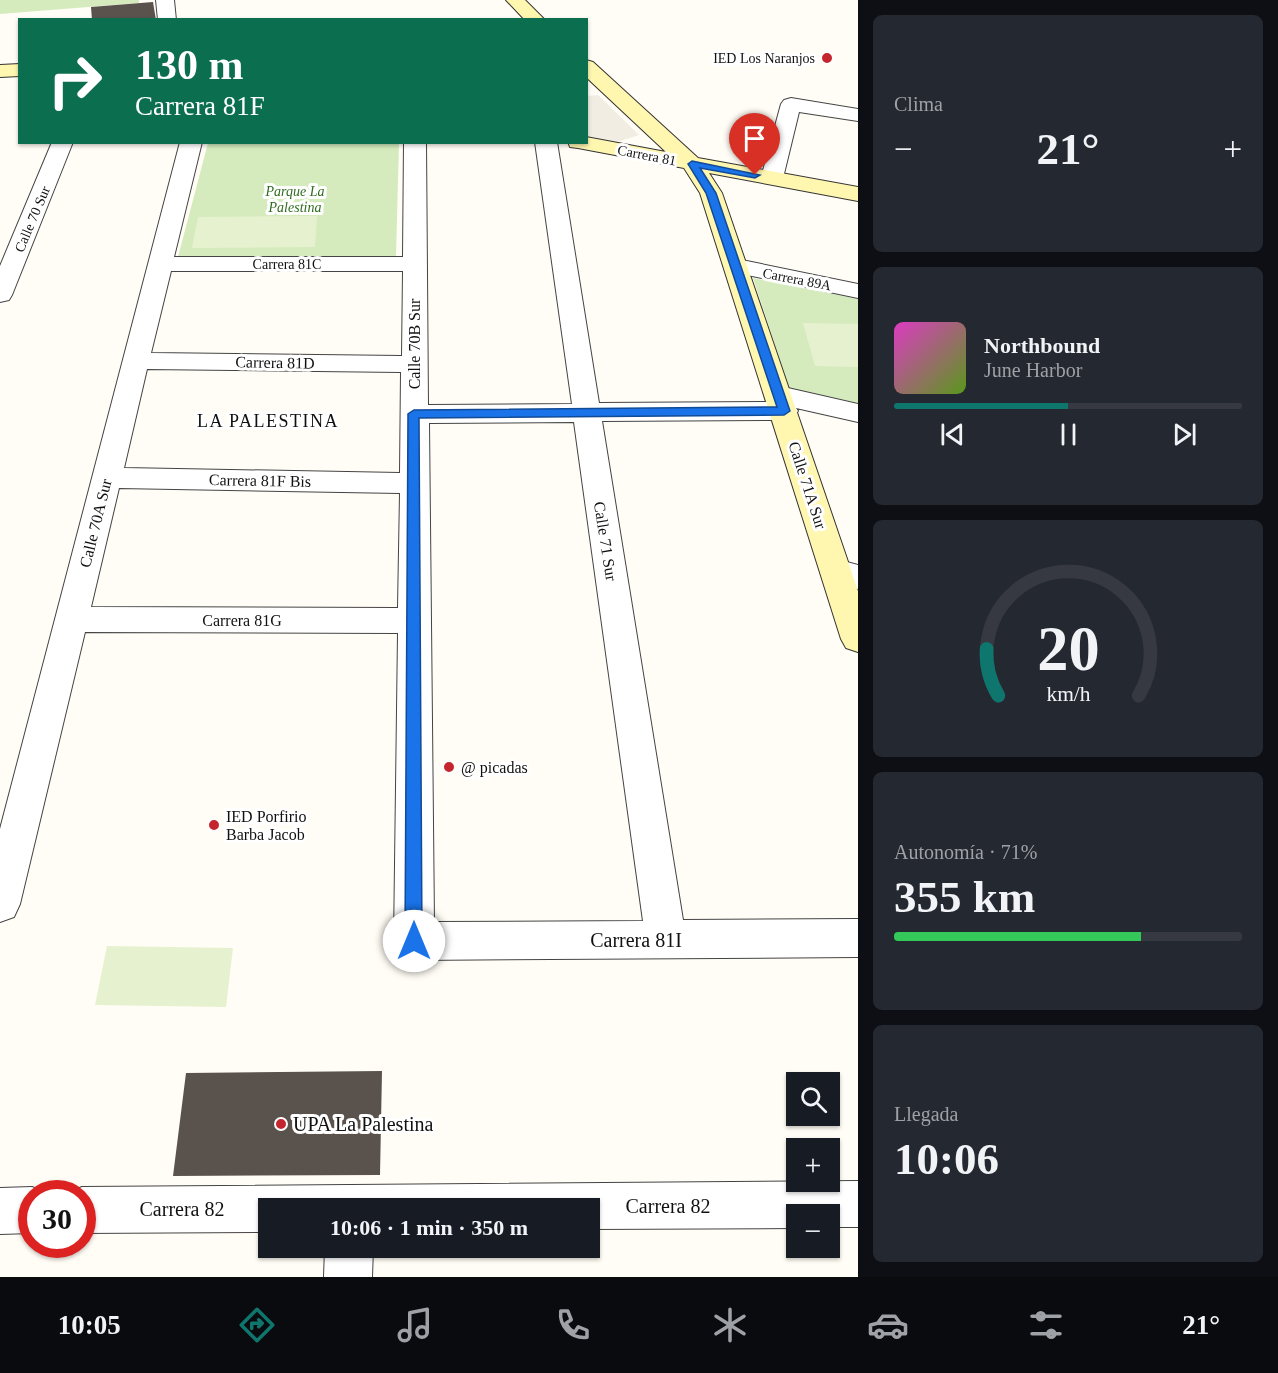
<!DOCTYPE html>
<html lang="es">
<meta charset="utf-8">
<style>
body{margin:0;font-family:"Times New Roman",serif;background:#242831;color:#f1f3f6;height:100vh;display:flex;flex-direction:column;font-size:22px;white-space:nowrap}
*{box-sizing:border-box;margin:0}
p{font-size:20px;color:#9ea1a6}
.icon{flex:none;width:33px;height:33px;fill:none;stroke:currentColor;stroke-width:2;stroke-linecap:round;stroke-linejoin:round}
.map{position:relative;flex:1;overflow:hidden}
.sheet{display:flex;flex-direction:column;gap:15px;padding:15px;background:#0d0f14;width:420px}
.sheet>*{flex:none}
.guide{position:absolute;left:18px;top:18px;width:570px;height:126px;border-radius:0px;box-shadow:0 2px 4px #0004;background:#0b6e4f;color:#fff;overflow:hidden}
.controls{position:absolute;left:786px;top:1072px;display:grid;gap:12px}
.controls a{display:grid;place-items:center;width:54px;height:54px;border-radius:0px;background:#171b24;box-shadow:0 2px 4px #0004;font-size:30px}
.speed{position:absolute;left:18px;top:1180px;display:flex;gap:12px;font-size:30px;font-weight:700;text-align:center}
.speed>*{display:grid;place-content:center;width:78px;height:78px;border-radius:50%;background:#171b24;box-shadow:0 2px 4px #0004;line-height:1}
.speed .limit{border:9px solid #d22;background:#fff;color:#111}
.pin{position:absolute;display:grid;place-items:center;width:51px;height:51px;color:#fff;margin:-62px -26px;border-radius:50% 50% 50% 0;rotate:-45deg;box-shadow:0 0 6px #0007}
.pin .icon{rotate:45deg}
.me{position:absolute;width:66px;margin:-33px;rotate:0deg;stroke-linejoin:round;filter:drop-shadow(0 0 4px #0008)}
.turn{display:flex;align-items:center;gap:21px;height:126px;padding:0 18px;font-size:27px}
.turn .icon{width:78px;height:78px;stroke-width:2.5}
.turn b{display:block;font-size:42px;line-height:51px}
.big{font-size:45px;font-weight:800;line-height:1.1}
.sheet .card{flex:1;display:flex;flex-direction:column;justify-content:center;gap:9px;min-width:0;padding:0 21px;border-radius:9px;background:#242831}
.sheet .dial{align-items:center;gap:0}
.dial svg{height:156px;overflow:visible;fill:none;stroke:#363941;stroke-width:7;stroke-linecap:round;text-anchor:middle}
.dial text{fill:#f1f3f6;stroke:none}
.song{display:flex;align-items:center;gap:18px}
.cover{width:72px;height:72px;border-radius:9px;background:linear-gradient(135deg,hsl(310 70% 55%),hsl(90 70% 35%))}
.played{height:6px;border-radius:3px;background:linear-gradient(90deg,#0f766e 50%,#363941 50%)}
.keys{display:flex;justify-content:space-around;direction:ltr}
.heat{display:flex;justify-content:space-between;align-items:center;font-size:33px;direction:ltr}
.charge{height:9px;border-radius:4px;background:linear-gradient(90deg,#34c759 71%,#363941 0)}
.trip{position:absolute;left:258px;top:1198px;width:342px;height:60px;border-radius:0px;background:#171b24;box-shadow:0 2px 4px #0004;font-weight:800;line-height:60px;text-align:center}
.menu{display:flex;height:96px;justify-content:space-around;align-items:center;background:#090b0e;color:#9ea1a6}
.menu .icon{width:42px;height:42px}
.menu .active{color:#0f766e}
.menu b{font-size:27px;color:#f1f3f6}
main{display:flex;flex:1;min-height:0}
.map>svg:first-child{display:block}
.green{fill:#d5ebbd}
.pitch{fill:#e6f2cf}
.plaza{fill:#f1ede2}
.building{fill:#5a524d}
.lines{fill:none;stroke-linecap:round;stroke-linejoin:round}
.street-casing{stroke:#444;stroke-width:2}
.secondary-casing{stroke:#333;stroke-width:2}
.street{fill:#fff;fill-rule:evenodd}
.secondary{fill:#fff6b0;fill-rule:evenodd}
.route{fill:#1a73e8;stroke:#114b97;stroke-width:1.5}
.poi-dot{fill:#c4262e;stroke:#fff;stroke-width:2}
.labels{text-anchor:middle;stroke-width:6;stroke-linejoin:round;paint-order:stroke}
.far-poi-label{font-size:14px;fill:#111;stroke:#fff;text-anchor:end}
.far-street-label{font-size:14px;fill:#111;stroke:#fff}
.far-park-label{font-size:14px;font-style:italic;fill:#2f6b1f;stroke:#fff}
.street-label{font-size:16px;fill:#111;stroke:#fff}
.poi-label{font-size:16px;fill:#111;stroke:#fff;text-anchor:start}
.neighbourhood-label{font-size:18px;letter-spacing:1.5px;fill:#111;stroke:#fff}
.near-street-label{font-size:20px;fill:#111;stroke:#fff}
.near-poi-label{font-size:20px;fill:#111;stroke:#fff;text-anchor:start}
</style>
<main>
<div class="map">
<svg width="858" height="1277" viewBox="0 0 858 1277">
<rect width="100%" height="100%" fill="#fffdf5"/>
<!-- green -->
<path class="green" d="M0,0H139V3L0,14Z
M208,143H399L396,256L178,257Z
M753,278L858,299V408L791,394Z"/>
<!-- pitch -->
<path class="pitch" d="M317,216L315,247L192,248L198,217Z
M803,323L858,324V367L815,366Z
M107,946L233,948L226,1007L95,1005Z"/>
<!-- plaza -->
<path class="plaza" d="M598,95L639,135L617,142L587,136V96Z"/>
<!-- building -->
<path class="building" d="M153,2L156,20H92L91,7Z
M382,1071L380,1175L173,1176L186,1073Z"/>
<g class="lines">
<!-- street casing -->
<g class="street-casing">
<path id="street" d="M156,0H174L176,20H158Z
M791,98L858,109V121L799,112L783,178L780,183H764L761,178L781,104L784,100Z
M52,142H73L12,295L9,300L0,302V266Z
M180,142H202L174,257H403L404,142H426L428,405L572,404L535,142H557L599,403L773,402L765,395L769,389L779,386L858,404V422L796,408L798,411L794,417L784,420L602,421L683,920L858,919V957L414,960L400,954L394,941L398,633L85,632L20,904L14,917L0,922V829ZM171,271H403L402,356L151,353ZM147,369L401,372L400,473L124,468ZM574,422L643,921L434,922L429,423ZM119,488L400,493L398,608L91,607Z
M737,259L858,284V298L728,271L725,266L728,261Z
M836,559L858,565V589L825,579L820,571L825,563Z
M858,1181V1227H830V1215H796V1228L590,1229V1209H268V1232L82,1233V1194H65L82,1187Z
M32,1187L49,1194H32V1233L0,1234V1188Z
M325,1248H373L372,1277H324Z"/>
</g>
<!-- secondary casing -->
<g class="secondary-casing">
<path id="secondary" d="M506,0H525L545,20H525Z
M586,60L593,62L698,158L858,187V201L709,173L722,193L858,591V652L846,648L841,639L700,193L684,168L578,148L570,147L568,142H586V137L666,152L586,77Z
M20,64V76L0,77V65Z"/>
</g>
<!-- street -->
<use href="#street" class="street"/>
<!-- secondary -->
<use href="#secondary" class="secondary"/>
</g>
<!-- route -->
<path class="route" d="M692,161L760,175L755,178L700,168L716,193L790,411L784,415L419,418L422,941L420,947L414,949L408,947L405,941L408,414L414,410L777,407L706,193L688,164Z"/>
<!-- markers -->
<g class="poi-dot">
<circle cx="827" cy="58" r="6"/>
<circle cx="449" cy="767" r="6"/>
<circle cx="214" cy="825" r="6"/>
<circle cx="281" cy="1124" r="6"/>
</g>
<g class="labels">
<!-- far-poi labels -->
<g class="far-poi-label">
<text x="815" y="63">IED Los Naranjos</text>
</g>
<!-- far-street labels -->
<g class="far-street-label">
<text transform="translate(647 155) rotate(11)" y="5">Carrera 81</text>
<text transform="translate(32 219) rotate(-67)" y="5">Calle 70 Sur</text>
<text x="287" y="269">Carrera 81C</text>
<text transform="translate(797 279) rotate(11)" y="5">Carrera 89A</text>
</g>
<!-- far-park labels -->
<g class="far-park-label">
<text x="295" y="196">Parque La<tspan x="295" dy="16">Palestina</tspan></text>
</g>
<!-- street labels -->
<g class="street-label">
<text transform="translate(414 344) rotate(-90)" y="6">Calle 70B Sur</text>
<text transform="translate(275 362) rotate(1)" y="6">Carrera 81D</text>
<text transform="translate(260 480) rotate(1)" y="6">Carrera 81F Bis</text>
<text transform="translate(808 485) rotate(72)" y="6">Calle 71A Sur</text>
<text transform="translate(95 523) rotate(-76)" y="6">Calle 70A Sur</text>
<text transform="translate(606 541) rotate(81)" y="6">Calle 71 Sur</text>
<text x="242" y="626">Carrera 81G</text>
</g>
<!-- poi labels -->
<g class="poi-label">
<text x="461" y="773">@ picadas</text>
<text x="226" y="822">IED Porfirio<tspan x="226" dy="18">Barba Jacob</tspan></text>
</g>
<!-- neighbourhood labels -->
<g class="neighbourhood-label">
<text x="268" y="427">LA PALESTINA</text>
</g>
<!-- near-street labels -->
<g class="near-street-label">
<text x="636" y="947">Carrera 81I</text>
<text x="668" y="1213">Carrera 82</text>
<text x="182" y="1216">Carrera 82</text>
</g>
<!-- near-poi labels -->
<g class="near-poi-label">
<text x="293" y="1131">UPA La Palestina</text>
</g>
</g>
</svg>
<div class="controls">
<a><svg class="icon" aria-label="search" viewBox="0 0 24 24"><circle cx="10" cy="10" r="6"/><path d="M15 15l6 6"/></svg></a>
<a>+</a>
<a>−</a>
</div>
<div class="speed"><div class="limit">30</div></div>
<div class="pin" style="left:755px;top:175px;background:#d93025"><svg class="icon" aria-label="arrive" viewBox="0 0 24 24"><path d="M6 21V4h12l-3 4 3 4H6"/></svg></div>
<svg class="me" style="left:414px;top:941px" viewBox="-20 -20 40 40"><circle r="19" fill="#fff"/><path d="M0-13L10 11 0 6-10 11z" fill="#1a73e8"/></svg>
<div class="trip">10:06 · 1 min · 350 m</div>
<div class="guide">
<div class="turn"><svg class="icon" aria-label="right" viewBox="0 0 24 24"><path d="M7 20v-9h11M14 6l5 5-5 5"/></svg><div><b>130 m</b>Carrera 81F</div></div>
</div>
</div>
<section class="sheet">
<div class="card"><p>Clima</p>
<div class="heat"><a>−</a><b class="big">21°</b><a>+</a></div>
</div>
<div class="card">
<div class="song"><i class="cover"></i><div><b>Northbound</b><p>June Harbor</p></div></div>
<div class="played"></div>
<div class="keys"><svg class="icon" aria-label="previous" viewBox="0 0 24 24"><path d="M18 5L8 12l10 7zM5 5v14"/></svg><svg class="icon" aria-label="pause" viewBox="0 0 24 24"><path d="M8 5v14M16 5v14"/></svg><svg class="icon" aria-label="next" viewBox="0 0 24 24"><path d="M6 5l10 7-10 7zM19 5v14"/></svg></div>
</div>
<div class="card dial"><svg viewBox="0 0 100 80">
<path d="M14 69A42 42 0 1 1 86 69"/>
<path d="M14 69A42 42 0 0 1 8 45" stroke="#0f766e"/>
<text x="50" y="56" font-size="32" font-weight="700">20</text>
<text x="50" y="72" font-size="11">km/h</text>
</svg></div>
<div class="card"><p>Autonomía · 71%</p><b class="big">355 km</b><div class="charge"></div></div>
<div class="card"><p>Llegada</p><b class="big">10:06</b></div>
</section>
</main>
<nav class="menu">
<b>10:05</b>
<svg class="icon active" aria-label="directions" viewBox="0 0 24 24"><path d="M12 3l9 9-9 9-9-9zM9 14v-3h6M13 9l2 2-2 2"/></svg>
<svg class="icon" aria-label="music" viewBox="0 0 24 24"><path d="M9 18V5l10-2v13"/><circle cx="6" cy="18" r="3"/><circle cx="16" cy="16" r="3"/></svg>
<svg class="icon" aria-label="phone" viewBox="0 0 24 24"><path d="M5 4h4l2 5-3 2q2 4 5 5l2-3 5 2v4C11 20 4 13 5 4z"/></svg>
<svg class="icon" aria-label="climate" viewBox="0 0 24 24"><path d="M12 3v18M4 7l16 10M4 17L20 7"/></svg>
<svg class="icon" aria-label="car" viewBox="0 0 24 24"><path d="M5 17H2v-5l4-1 3-4h7l3 4 3 1v5h-3M9 17h6M6 11h13"/><circle cx="7" cy="17" r="2"/><circle cx="17" cy="17" r="2"/></svg>
<svg class="icon" aria-label="filters" viewBox="0 0 24 24"><path d="M4 7h16M4 17h16"/><circle cx="9" cy="7" r="2"/><circle cx="15" cy="17" r="2"/></svg>
<b>21°</b>
</nav>
